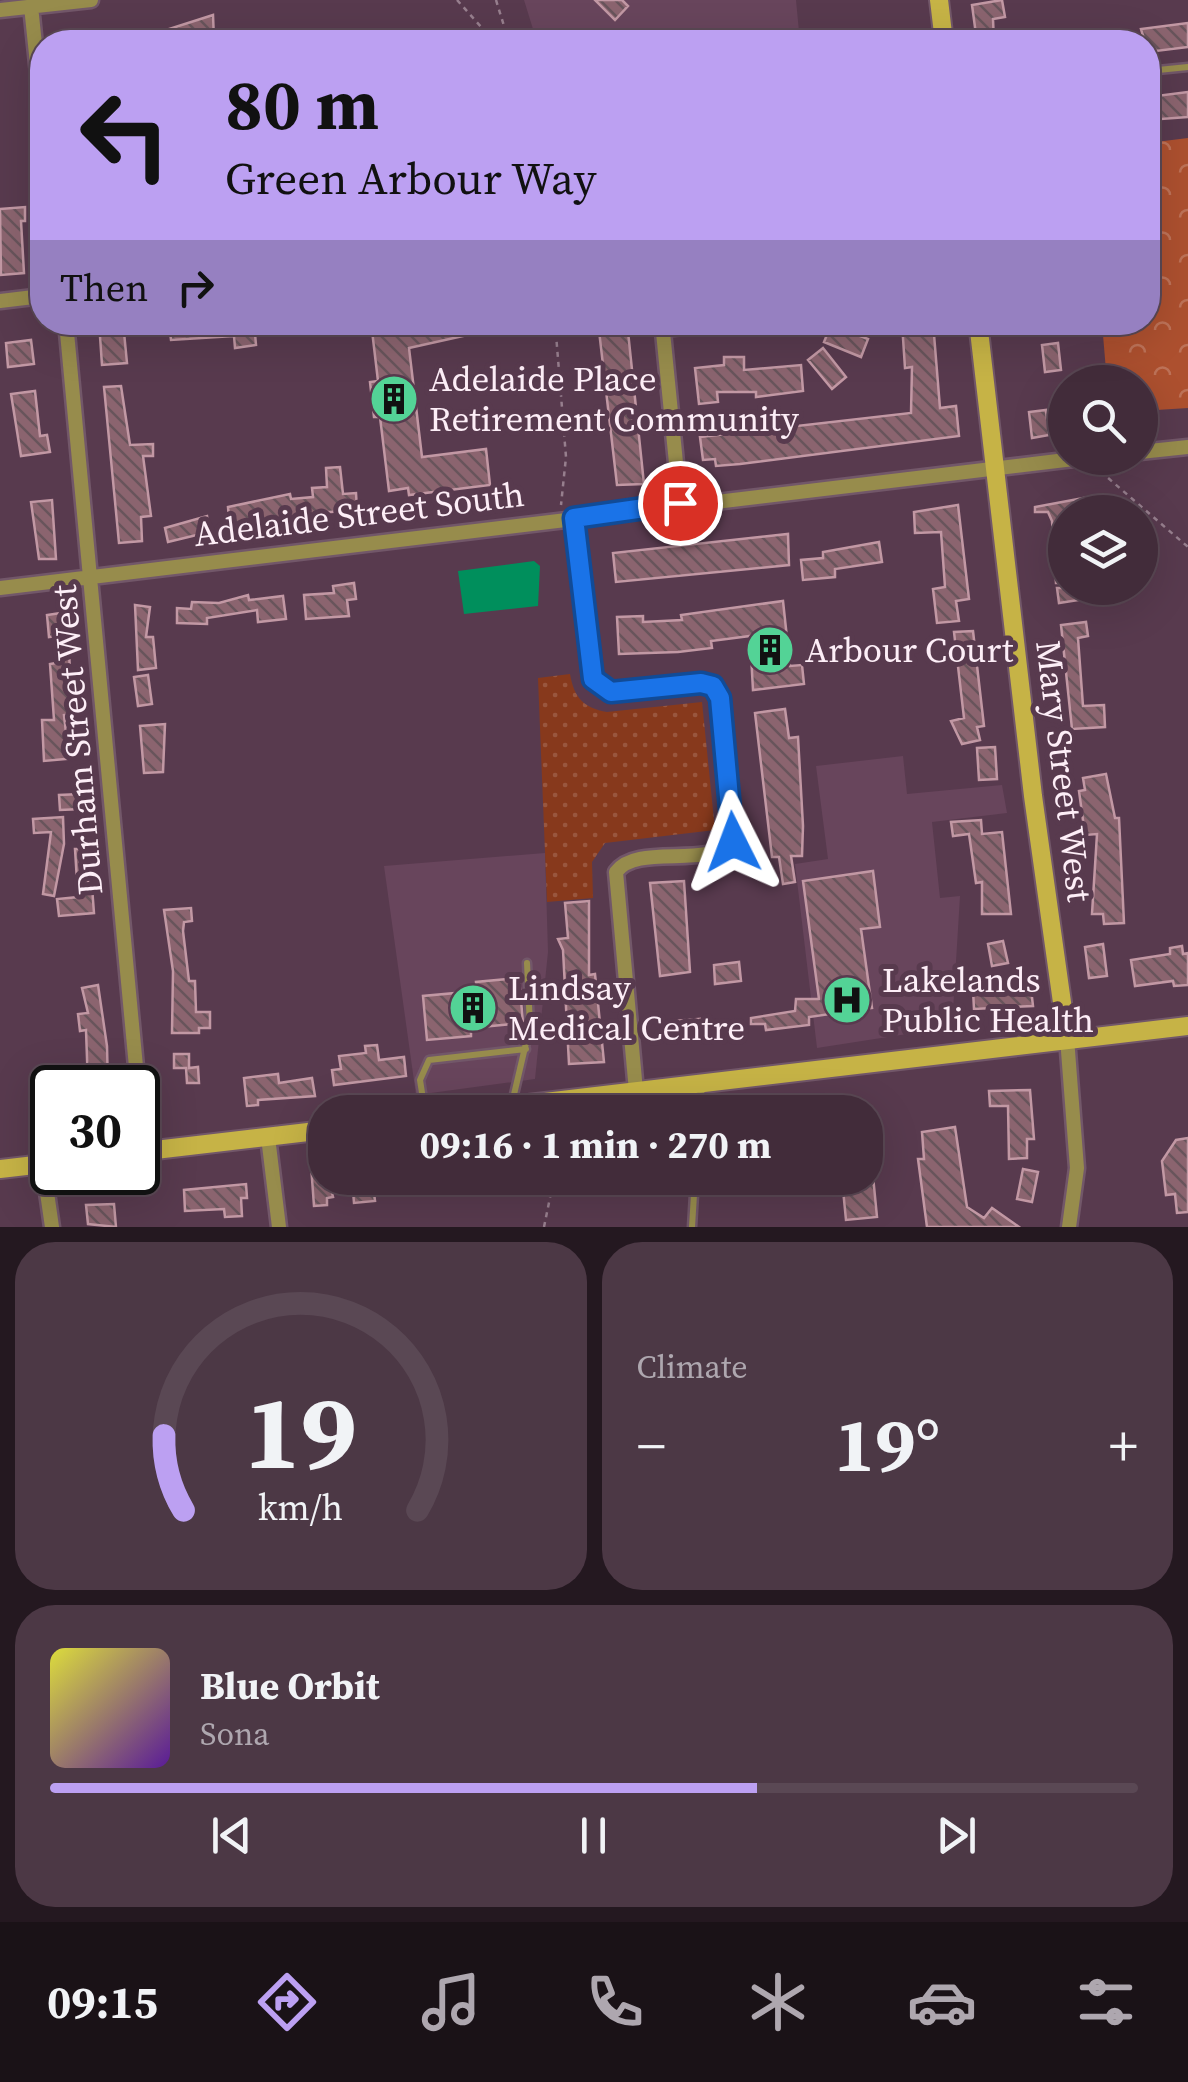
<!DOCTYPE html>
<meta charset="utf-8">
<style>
body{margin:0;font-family:"Source Serif 4",serif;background:#4c3845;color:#f1f3f6;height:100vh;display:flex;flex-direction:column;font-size:38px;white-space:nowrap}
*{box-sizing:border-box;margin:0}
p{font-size:32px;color:#aea7af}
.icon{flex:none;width:55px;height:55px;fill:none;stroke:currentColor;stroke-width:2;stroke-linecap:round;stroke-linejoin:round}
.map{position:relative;height:1227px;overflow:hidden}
.side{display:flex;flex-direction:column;gap:15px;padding:15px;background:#241820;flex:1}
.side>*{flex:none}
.guide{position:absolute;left:30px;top:30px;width:1130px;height:305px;border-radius:40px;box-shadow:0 10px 40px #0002,0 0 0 2px #5a4854;background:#bca0f2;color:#111;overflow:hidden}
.buttons{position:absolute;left:1048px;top:365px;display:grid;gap:20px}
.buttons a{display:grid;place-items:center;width:110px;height:110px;border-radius:50%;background:#422c3a;box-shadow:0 10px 40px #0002,0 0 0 2px #5a4854;font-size:50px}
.speed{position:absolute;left:30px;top:1065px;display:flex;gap:20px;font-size:50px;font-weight:700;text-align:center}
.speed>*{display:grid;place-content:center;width:130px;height:130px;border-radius:50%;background:#422c3a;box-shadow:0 10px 40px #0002,0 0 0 2px #5a4854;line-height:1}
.speed .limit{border:5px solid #111;border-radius:15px;background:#fff;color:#111}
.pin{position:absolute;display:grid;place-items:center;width:85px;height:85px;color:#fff;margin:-42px;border:5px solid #fff;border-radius:50%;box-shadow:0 2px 10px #0007}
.me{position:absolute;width:110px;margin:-55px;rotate:357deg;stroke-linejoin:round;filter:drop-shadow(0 0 8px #0008)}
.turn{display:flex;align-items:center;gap:35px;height:210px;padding:0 30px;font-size:45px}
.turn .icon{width:130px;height:130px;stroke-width:2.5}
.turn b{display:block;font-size:70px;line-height:85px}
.then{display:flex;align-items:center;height:95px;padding:0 30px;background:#0003;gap:20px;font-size:38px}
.big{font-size:75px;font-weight:700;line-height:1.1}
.side .tile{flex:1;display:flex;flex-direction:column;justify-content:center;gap:15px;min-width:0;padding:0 35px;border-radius:40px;background:#4c3845}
.side .dial{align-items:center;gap:0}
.dial svg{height:260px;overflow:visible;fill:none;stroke:#5a4854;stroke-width:7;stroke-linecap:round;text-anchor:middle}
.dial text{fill:#f1f3f6;stroke:none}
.song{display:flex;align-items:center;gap:30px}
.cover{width:120px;height:120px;border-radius:15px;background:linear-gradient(135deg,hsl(60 70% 55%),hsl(270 70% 35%))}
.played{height:10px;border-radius:5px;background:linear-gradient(90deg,#bca0f2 65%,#5a4854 65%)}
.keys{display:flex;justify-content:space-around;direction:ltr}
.heat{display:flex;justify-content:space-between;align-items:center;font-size:55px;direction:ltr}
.side .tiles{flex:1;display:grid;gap:15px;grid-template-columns:1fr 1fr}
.tile:last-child{grid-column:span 2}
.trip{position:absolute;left:308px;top:1095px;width:575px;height:100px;border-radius:40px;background:#422c3a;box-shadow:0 10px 40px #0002,0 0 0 2px #5a4854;font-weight:700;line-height:100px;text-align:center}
.tab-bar{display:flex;height:160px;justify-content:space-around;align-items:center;background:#1a1217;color:#aea7af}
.tab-bar .icon{width:70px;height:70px}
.tab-bar .selected{color:#bca0f2}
.tab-bar b{font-size:45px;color:#f1f3f6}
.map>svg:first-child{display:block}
.built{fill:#68455c}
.forest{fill:url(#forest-crowns)}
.park{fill:url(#park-dots)}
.water{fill:#008f5c}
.building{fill:url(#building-back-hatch);stroke:#c298a4;stroke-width:2.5}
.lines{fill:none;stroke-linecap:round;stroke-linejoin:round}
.lane-casing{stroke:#725769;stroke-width:11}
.street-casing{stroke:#725769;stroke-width:19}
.secondary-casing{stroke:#725769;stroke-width:22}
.path{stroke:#977f8e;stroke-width:2.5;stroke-dasharray:5 5;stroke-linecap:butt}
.lane{stroke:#978c4c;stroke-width:6}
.street{stroke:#978c4c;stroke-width:14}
.secondary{stroke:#c6b346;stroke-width:18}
.route-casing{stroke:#114b97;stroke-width:25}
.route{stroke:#1a73e8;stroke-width:18}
.labels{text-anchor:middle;stroke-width:10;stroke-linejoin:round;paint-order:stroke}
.poi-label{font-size:35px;fill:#fdeef7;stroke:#583a4e;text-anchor:start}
.street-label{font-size:35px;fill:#fdeef7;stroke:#583a4e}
</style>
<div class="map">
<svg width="1188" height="1227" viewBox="0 0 1188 1227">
<defs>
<pattern id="forest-crowns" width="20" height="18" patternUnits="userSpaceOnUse" patternTransform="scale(2.5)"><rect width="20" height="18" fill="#ad502f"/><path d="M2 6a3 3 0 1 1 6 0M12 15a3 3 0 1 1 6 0" fill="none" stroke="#bd7258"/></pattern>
<pattern id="park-dots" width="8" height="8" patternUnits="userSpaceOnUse" patternTransform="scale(2.5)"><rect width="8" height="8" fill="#87391c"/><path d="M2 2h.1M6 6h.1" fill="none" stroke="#99563e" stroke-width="1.8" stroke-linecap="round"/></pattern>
<pattern id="building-back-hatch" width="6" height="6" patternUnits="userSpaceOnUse" patternTransform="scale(2.5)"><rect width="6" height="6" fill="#8b646f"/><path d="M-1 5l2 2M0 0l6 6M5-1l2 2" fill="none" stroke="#68545b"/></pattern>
</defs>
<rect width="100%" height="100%" fill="#583a4e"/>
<!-- built -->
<path class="built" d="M524,0H796L800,42H537Z
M903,756L907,794L1002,785L1007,813L932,822L940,898L960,896L952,1027L817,1048L795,864L828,859L816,766Z
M545,853L548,952L535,1079L416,1095L384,866Z"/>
<!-- forest -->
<path class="forest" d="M1188,138V408L1140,411V382H1107L1102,323L1148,322V143Z"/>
<!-- park -->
<path class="park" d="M570,674C574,698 584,708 607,712L702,702L715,830L605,843L592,862L593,898L547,902L538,678Z"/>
<!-- water -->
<path class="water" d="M534,561L540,566L538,606L464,614L458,571Z"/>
<!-- building -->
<path class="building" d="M595,0H622L628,6L615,20Z
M1002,0L1005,17L993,19L994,42H977L972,5Z
M213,15L214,40L140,42V30L163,31Z
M1188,23V47L1148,52L1141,29Z
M1188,92V117L1148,120V97Z
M25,207V221H21L24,273L1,275L0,209Z
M99,322H123L127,363L102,365Z
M180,322H254L256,345L235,348L234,336L171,340L169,325Z
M371,322H480L481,332L409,348L422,457L486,449L490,485L409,495L408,488L389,491L380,417H374L370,382L378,381Z
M598,322H627L644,484L617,485Z
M933,322L940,408L956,406L959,436L740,464L716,466L715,459L703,460L700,437L911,413L912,367L905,368L902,323Z
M831,325L868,339L861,357L824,342Z
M31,340L34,364L8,367L6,343Z
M1058,343L1061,370L1045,372L1042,345Z
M823,348L846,377L832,389L808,360Z
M724,357H744V370L801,365L803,391L756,397V392H717L718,402L699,404L695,368L724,365Z
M121,386L130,445L153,444V456H143L151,516L141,517L142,541L119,543L104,387Z
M35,391L40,436L47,435L50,452L21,456L11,394Z
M1046,410L1049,435L1032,438L1029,412Z
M340,467L343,494L356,493L357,510L317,513L318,523L230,531L228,507L290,494L291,499L313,497L312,488L327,487L326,468Z
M1089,497L1092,512H1065V583H1056L1052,521L1048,512H1035V507Z
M52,500L56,559H39L31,502Z
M958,505L969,599L956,601L959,621L937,623L933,589L945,587L941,532L915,533L914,512Z
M207,516L209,532L168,542L165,528Z
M788,534L789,565L616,582L613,553Z
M879,542L882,562L835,569V577L803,580L801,560L823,558V552Z
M354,583L356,599L347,600L349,616L306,619L304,595L334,593L333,586Z
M1057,588H1084L1085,599L1059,603Z
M248,595L249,600L283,596L286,619L258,622L257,610L207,618V624L177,623V608L191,609L192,602L219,603Z
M783,601L790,666L802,665L804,684L753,690L750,636L711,641L712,648L678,652L619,654L617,617L643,616V622L682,620L681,615Z
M135,605L150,607L146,637H153L156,668L138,670Z
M61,613L64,635L49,637L47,615Z
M1086,622L1088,636L1078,638L1083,706L1104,705L1105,727L1072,729L1061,625Z
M973,631L984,726L977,727L980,740L962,744L951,721L964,718L954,632Z
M69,651L72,714L64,715L66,733L73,732L76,758L44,761L42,720H54L50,664L56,663L55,653Z
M148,675L152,704L138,706L134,677Z
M785,709L789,738L798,737L803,826L802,856H791L795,882L783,884L779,857H772L755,713Z
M165,724L163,772L144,773L140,726Z
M995,747L997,779L979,780L977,748Z
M1106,774L1115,818H1119L1124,923L1104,924L1103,914H1092L1097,834L1085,835L1079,791L1085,790L1083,778Z
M81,794L82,809L60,810L59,795Z
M63,817L64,844L54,896L43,894L51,832L34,833L33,819Z
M981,820L982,834L1002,832L1011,914H982V882L976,883L969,834L953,836L951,822Z
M75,849H88V888L92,887L94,913L59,916L57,899L78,897Z
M873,871L880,927L861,929L872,1008L809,1017V1025L766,1030L765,1024H751V1018L795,1011L796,999H819L803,881Z
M684,881L690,972L660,976L650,883Z
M589,901V975L595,974L604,1062L569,1064L563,950L558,939L568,938L565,903Z
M191,908L192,921L184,922L183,931L189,981H195L196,1012H210V1028H199V1033H172L173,971L164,910Z
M1003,941L1008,963L992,966L988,944Z
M1103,944L1107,976L1089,978L1085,947Z
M1182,946L1183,954L1188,953V985L1174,986L1173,981L1135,986L1131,960L1170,954V948Z
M739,962L741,981L715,984L714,965Z
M519,978L523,1023L471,1028V1036L427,1040L423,996L477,991L476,982Z
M1030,980L1033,1006L974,1009L973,990L1014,987L1013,982Z
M98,985L107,1046L108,1088L88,1086L86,1030L80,1031L78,1014L88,1013L82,988Z
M709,1018L710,1035L665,1039L663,1022Z
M377,1045L379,1060L404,1057L406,1076L334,1085L332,1070L341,1069L339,1056L366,1053L365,1046Z
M174,1054H189V1068L198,1067L199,1083H187L186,1068H174Z
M278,1074L279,1083L312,1078L315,1096L258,1100V1105L247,1106L244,1078Z
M1030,1090L1034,1139H1027V1158L1009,1159L1008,1106H990L989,1091Z
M50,1103L52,1125L36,1127L34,1105Z
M955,1127L967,1207L984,1218L992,1208L1019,1227H927L918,1159H924L922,1132Z
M1188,1138V1212L1177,1213L1175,1194L1166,1195L1162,1161L1176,1140Z
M325,1164L333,1197L327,1198V1205L314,1206L311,1165Z
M1023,1169L1038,1172L1032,1202L1017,1199Z
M873,1176L877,1217L846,1220L842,1179Z
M352,1178H500V1184L374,1193L375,1201L354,1203Z
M246,1184L247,1198H241L242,1216L225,1217L224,1209L185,1211L184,1190Z
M114,1204L116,1227L88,1224L86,1205Z"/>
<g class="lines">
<!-- lane casing -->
<g class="lane-casing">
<path id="lane" d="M1148,71L1188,67
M512,1103L530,1026L527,963
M425,1112L420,1080L429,1060L526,1049
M700,1112L702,1084
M692,1227L695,1178"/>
</g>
<!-- street casing -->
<g class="street-casing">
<path id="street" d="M31,6L42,112
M0,10L91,0
M0,301L42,296
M66,322L144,1152
M662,322L680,503
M663,329L734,322
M1140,452L1188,447
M574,518L593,679L611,692L701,683L713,686L720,698L735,831L733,842C707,869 637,843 616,872L636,1091
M0,588L1082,458
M1067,1038L1077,1168L1069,1227
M268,1137L279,1227
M43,1165L52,1227"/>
</g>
<!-- secondary casing -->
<g class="secondary-casing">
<path id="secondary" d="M939,0L944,42
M978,322L1033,796L1067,1038
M459,1112L1188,1026
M138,1152L325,1130
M0,1169L52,1163"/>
</g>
<!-- path -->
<path class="path" d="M457,0L483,29L488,42
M496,0L509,42
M555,322L566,457L561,505
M1093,465L1188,547
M544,1227L554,1178"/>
<!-- lane -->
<use href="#lane" class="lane"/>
<!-- street -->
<use href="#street" class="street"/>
<!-- secondary -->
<use href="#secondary" class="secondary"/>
</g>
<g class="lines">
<!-- route casing -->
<g class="route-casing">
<path id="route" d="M680,503L574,518L593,679L611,692L701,683L713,686L720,698L733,842"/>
</g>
<!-- route -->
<use href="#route" class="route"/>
</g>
<!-- icons -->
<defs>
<g id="building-disc" transform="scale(2.5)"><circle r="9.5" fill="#53d396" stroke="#583a4e"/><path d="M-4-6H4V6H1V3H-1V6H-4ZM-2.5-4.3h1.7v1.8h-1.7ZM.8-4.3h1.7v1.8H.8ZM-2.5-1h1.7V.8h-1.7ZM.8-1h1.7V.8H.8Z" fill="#111"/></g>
<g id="hospital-disc" transform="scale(2.5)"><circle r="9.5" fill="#53d396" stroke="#583a4e"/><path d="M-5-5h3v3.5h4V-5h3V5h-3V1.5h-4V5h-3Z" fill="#111"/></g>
</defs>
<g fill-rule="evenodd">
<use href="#building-disc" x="394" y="399"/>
<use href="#building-disc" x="770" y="650"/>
<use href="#hospital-disc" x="847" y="1000"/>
<use href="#building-disc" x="473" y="1008"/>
</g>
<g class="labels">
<!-- poi labels -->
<g class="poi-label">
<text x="429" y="391">Adelaide Place<tspan x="429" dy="40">Retirement Community</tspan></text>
<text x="805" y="662">Arbour Court</text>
<text x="882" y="992">Lakelands<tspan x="882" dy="40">Public Health</tspan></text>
<text x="508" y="1000">Lindsay<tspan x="508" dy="40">Medical Centre</tspan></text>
</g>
<!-- street labels -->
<g class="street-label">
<text transform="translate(359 514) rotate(-7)" y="12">Adelaide Street South</text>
<text transform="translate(77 740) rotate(-95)" y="12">Durham Street West</text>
<text transform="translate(1064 771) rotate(83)" y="12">Mary Street West</text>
</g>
</g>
</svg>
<div class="buttons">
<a><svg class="icon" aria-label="search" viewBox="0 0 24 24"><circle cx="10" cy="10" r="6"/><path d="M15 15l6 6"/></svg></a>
<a><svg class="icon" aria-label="layers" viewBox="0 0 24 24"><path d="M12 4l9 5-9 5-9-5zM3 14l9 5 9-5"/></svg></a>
</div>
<div class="speed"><div class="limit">30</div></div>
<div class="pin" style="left:680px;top:503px;background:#d93025"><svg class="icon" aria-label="arrive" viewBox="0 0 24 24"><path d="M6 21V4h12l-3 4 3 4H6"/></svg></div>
<svg class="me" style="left:733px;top:842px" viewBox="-20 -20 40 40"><path d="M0-17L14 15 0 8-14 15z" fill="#1a73e8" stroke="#fff" stroke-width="4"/></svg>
<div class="trip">09:16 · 1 min · 270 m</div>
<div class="guide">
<div class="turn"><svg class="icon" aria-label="left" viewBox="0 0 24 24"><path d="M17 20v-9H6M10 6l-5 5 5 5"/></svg><div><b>80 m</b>Green Arbour Way</div></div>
<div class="then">Then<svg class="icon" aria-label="right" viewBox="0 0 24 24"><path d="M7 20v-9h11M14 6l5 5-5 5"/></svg></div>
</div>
</div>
<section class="side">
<div class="tiles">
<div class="tile dial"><svg viewBox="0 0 100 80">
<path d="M14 69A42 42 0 1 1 86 69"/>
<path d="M14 69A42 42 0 0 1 8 46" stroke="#bca0f2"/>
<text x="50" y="56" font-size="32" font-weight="700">19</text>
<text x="50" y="72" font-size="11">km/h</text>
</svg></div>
<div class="tile"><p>Climate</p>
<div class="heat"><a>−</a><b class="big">19°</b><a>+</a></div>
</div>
<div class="tile">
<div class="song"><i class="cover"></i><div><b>Blue Orbit</b><p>Sona</p></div></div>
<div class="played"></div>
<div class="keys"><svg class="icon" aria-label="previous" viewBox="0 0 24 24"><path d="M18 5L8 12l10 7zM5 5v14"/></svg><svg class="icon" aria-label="pause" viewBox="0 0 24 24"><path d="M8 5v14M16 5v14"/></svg><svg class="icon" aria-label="next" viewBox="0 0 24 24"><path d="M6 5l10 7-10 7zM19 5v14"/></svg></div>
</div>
</div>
</section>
<nav class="tab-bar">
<b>09:15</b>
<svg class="icon selected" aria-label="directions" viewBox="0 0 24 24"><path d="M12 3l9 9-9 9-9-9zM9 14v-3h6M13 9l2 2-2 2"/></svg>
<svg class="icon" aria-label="music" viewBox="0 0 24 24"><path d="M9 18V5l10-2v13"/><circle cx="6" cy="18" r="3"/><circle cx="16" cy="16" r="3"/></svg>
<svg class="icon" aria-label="phone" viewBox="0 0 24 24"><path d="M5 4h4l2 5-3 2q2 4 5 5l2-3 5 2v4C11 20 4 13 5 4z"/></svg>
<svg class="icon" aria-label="climate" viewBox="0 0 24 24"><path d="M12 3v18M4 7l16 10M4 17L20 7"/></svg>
<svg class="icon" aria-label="car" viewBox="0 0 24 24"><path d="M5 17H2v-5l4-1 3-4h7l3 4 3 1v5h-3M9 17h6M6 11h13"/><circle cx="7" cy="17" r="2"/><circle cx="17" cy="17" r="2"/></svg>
<svg class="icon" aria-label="filters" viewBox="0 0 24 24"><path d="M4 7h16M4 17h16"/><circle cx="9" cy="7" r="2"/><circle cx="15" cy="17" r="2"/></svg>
</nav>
